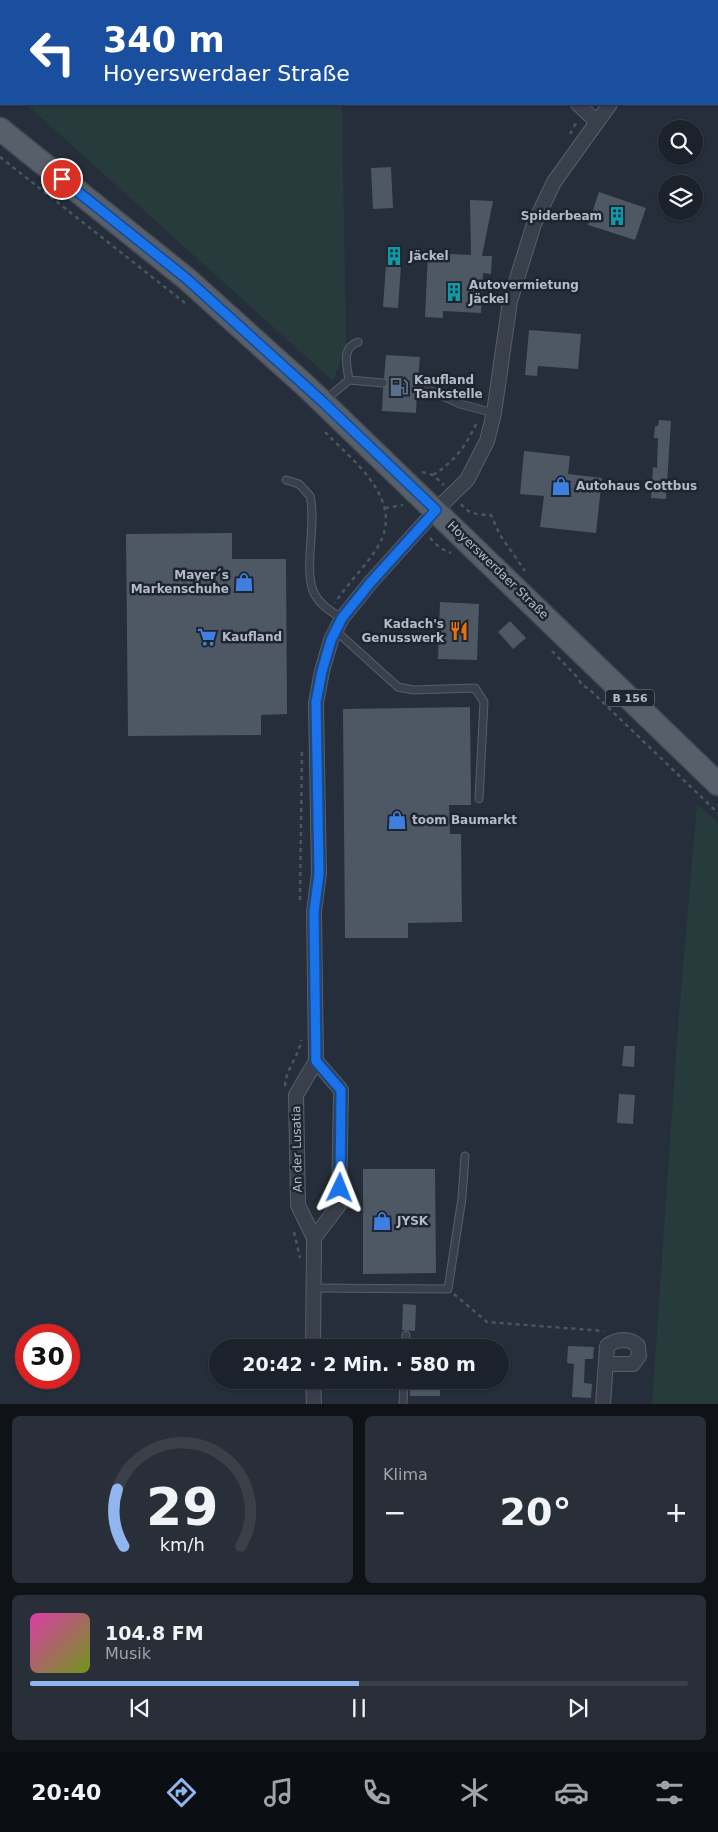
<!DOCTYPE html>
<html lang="de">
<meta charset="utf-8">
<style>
body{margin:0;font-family:"DejaVu Sans",sans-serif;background:#292f38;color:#f1f3f6;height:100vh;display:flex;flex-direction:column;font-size:19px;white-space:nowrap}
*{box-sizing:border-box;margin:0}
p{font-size:16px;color:#a0a4a9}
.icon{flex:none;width:28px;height:28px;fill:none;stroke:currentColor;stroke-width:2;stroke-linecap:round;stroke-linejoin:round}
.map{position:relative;height:1404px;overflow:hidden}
.sheet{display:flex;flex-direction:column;gap:12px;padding:12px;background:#0f1318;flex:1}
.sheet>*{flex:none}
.hud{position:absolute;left:0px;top:0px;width:719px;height:105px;box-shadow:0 1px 4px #0004,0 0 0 1px #3a3f48;background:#1a4fa0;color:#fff;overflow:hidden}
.controls{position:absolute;left:658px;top:120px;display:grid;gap:10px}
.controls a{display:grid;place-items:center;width:45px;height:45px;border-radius:50%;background:#1c222c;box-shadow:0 1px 4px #0004,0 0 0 1px #3a3f48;font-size:25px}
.speed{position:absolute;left:15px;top:1324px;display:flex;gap:10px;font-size:25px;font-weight:700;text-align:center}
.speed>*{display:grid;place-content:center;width:65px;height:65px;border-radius:50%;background:#1c222c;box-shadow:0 1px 4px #0004,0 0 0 1px #3a3f48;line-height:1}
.speed .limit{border:8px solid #d22;background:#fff;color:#111}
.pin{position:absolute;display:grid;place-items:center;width:42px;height:42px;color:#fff;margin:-21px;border:2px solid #fff;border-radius:50%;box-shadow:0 1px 5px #0007}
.me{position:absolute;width:55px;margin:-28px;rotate:2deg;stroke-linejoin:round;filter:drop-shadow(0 0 4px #0008)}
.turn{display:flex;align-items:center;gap:18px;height:105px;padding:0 20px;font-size:22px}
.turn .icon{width:65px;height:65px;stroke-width:2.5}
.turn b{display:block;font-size:35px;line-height:42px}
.big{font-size:38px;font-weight:700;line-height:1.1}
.sheet .widget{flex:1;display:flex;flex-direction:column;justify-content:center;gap:8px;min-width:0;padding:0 18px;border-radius:8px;background:#292f38}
.sheet .dial{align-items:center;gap:0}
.dial svg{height:130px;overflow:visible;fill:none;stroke:#3a3f48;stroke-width:7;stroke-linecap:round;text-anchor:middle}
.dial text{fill:#f1f3f6;stroke:none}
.song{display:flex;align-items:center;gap:15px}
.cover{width:60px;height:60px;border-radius:8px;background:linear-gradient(135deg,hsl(320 70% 55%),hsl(80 70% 35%))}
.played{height:5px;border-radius:2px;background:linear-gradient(90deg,#91b5ee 50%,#3a3f48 50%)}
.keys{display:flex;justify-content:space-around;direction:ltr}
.heat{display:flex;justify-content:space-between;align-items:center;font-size:28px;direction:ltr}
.sheet .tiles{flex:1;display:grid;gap:12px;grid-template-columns:1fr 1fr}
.widget:last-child{grid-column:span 2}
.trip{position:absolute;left:209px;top:1339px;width:300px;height:50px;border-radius:25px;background:#1c222c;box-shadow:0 1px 4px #0004,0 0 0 1px #3a3f48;font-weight:700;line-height:50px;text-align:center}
.menu{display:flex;height:80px;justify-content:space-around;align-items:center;background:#0b0e12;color:#a0a4a9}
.menu .icon{width:35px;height:35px}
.menu .selected{color:#91b5ee}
.menu b{font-size:22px;color:#f1f3f6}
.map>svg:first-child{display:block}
.green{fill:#283b3c}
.building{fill:#4e5865}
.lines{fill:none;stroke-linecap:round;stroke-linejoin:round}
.service-casing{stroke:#575e69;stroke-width:9}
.minor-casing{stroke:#575e69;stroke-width:16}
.primary-casing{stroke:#424954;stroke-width:25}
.path{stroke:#47585a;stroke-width:2.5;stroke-dasharray:4 4;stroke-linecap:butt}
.service{stroke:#39404b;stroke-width:7}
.minor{stroke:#39404b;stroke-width:14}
.primary{stroke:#575f6b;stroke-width:22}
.route-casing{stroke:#114b97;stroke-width:12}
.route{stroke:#1a73e8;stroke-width:9}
.labels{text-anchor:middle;stroke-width:5;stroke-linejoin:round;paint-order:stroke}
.shield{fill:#1e2530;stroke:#878e99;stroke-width:1}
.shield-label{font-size:11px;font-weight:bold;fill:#b4bbc6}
.poi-label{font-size:12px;font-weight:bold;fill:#b4bbc6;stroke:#1e2530;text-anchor:start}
.street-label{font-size:12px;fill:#b4bbc6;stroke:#1e2530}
</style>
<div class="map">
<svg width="718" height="1405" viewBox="0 0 718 1405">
<rect width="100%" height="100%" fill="#252e3a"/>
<!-- green -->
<path class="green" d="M0,0H341V1H1V82Z
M26,104H342L346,346L333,381Z
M697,804L718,823V1404H652L677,1039Z"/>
<!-- building -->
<path class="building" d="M391,167L393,208L373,209L371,168Z
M599,192L646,208L635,240L588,225Z
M470,200L493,201L482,256H492L491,274L483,273L481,313L443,311V318L425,317L428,253L471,255Z
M387,250L402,251L398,308L383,307Z
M529,330L581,334L578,369L538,366L537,376L525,375Z
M386,355L420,357L418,380L413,385L417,390L416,413L382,411L383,388L388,383L384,378Z
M659,420L671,421L666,499L651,498L653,467L657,468L658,438H654L655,426H658Z
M524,451L570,456L568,474L602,478L596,533L540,527L544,496L520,494Z
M232,533V559H286L287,714L261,715V735L128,736L126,534Z
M440,602L479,604L477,660L438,659Z
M510,621L526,638L513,649L498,632Z
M470,707L471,805H449L450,834H461L462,922L408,923V938H345L343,709Z
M624,1046H635L634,1067L622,1066Z
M619,1094L635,1095L633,1124L617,1123Z
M363,1169H435L436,1273L363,1274Z
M403,1304L416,1305L415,1331L402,1330Z
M568,1346L594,1347L593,1359H585L584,1383L592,1384L591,1398L572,1397L574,1364L567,1363Z
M410,1380H440V1396H410Z"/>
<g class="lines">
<!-- service casing -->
<g class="service-casing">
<path id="service" d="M349,380C347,365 341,348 358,342
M418,385L460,404L494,413
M324,401L349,380L383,383
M286,480L299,484L310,496C317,523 303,569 314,593C320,605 331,612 342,618
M336,631L398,687L413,690L475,688L484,702L479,799
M312,1288L448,1289L462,1198L465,1156
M405,1348L406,1335
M403,1405L404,1380"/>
</g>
<!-- minor casing -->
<g class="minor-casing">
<path id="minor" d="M494,0L495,1
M662,1V0
M578,104L597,122
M314,1238L339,1205L341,1090L316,1061
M313,1348L314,1238L298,1205L296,1095L316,1061L314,912L319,874L316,703L322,671L331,640L342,618L371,582L436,510L467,480L487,441L494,413L510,301L534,224L554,182L610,104
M313,1380L314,1405
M603,1405L607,1346C616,1339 629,1337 638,1346L639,1356L633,1364H606"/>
</g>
<!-- primary casing -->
<g class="primary-casing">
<path id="primary" d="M0,129L187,279L308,388L718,784"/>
</g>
<!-- path -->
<path class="path" d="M570,134L577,121
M0,157L185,303
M325,432C354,462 407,501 377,548C365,567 347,584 335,603
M422,472L433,475L444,485
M433,475C454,462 466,446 476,424
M461,504C469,515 478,514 491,515L500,535L525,571
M385,508L403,505
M430,538L440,548L451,553
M552,651L579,679L581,684L590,690L718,813
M300,900L302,748
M285,1086C286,1068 299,1057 301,1040
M294,1232L300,1258
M454,1294L487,1322L604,1331"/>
<!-- service -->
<use href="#service" class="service"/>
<!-- minor -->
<use href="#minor" class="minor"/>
<!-- primary -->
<use href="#primary" class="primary"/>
</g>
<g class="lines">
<!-- route casing -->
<g class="route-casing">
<path id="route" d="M62,179L187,279L323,402L436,510L371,582L342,618L331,640L322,671L316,702L319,874L314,912L316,1061L341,1090L340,1188"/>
</g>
<!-- route -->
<use href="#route" class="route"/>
</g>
<!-- icons -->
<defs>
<g id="building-bare" transform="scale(1.5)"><path d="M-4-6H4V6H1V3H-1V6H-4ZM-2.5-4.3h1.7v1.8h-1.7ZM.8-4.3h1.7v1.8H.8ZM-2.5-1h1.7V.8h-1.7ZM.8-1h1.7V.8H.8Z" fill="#0f9aa8" stroke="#1e2530" stroke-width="2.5" paint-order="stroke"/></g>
<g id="fuel-bare" transform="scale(1.5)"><path d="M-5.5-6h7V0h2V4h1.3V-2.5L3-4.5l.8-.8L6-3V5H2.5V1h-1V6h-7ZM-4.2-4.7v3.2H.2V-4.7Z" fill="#5c6f8a" stroke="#1e2530" stroke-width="2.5" paint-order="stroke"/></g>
<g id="shop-bare" transform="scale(1.5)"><path d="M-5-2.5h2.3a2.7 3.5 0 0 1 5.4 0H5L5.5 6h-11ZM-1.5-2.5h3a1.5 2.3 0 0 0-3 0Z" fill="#3f7fe0" stroke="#1e2530" stroke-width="2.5" paint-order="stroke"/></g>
<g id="restaurant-bare" transform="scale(1.5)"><path d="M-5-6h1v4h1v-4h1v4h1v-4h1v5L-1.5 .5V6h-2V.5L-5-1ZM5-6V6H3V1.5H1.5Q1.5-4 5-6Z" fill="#e8710a" stroke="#1e2530" stroke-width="2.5" paint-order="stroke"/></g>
<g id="supermarket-bare" transform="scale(1.5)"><path d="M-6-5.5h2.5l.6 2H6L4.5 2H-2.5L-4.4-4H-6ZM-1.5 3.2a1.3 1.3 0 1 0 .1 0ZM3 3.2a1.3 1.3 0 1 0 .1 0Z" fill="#3f7fe0" stroke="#1e2530" stroke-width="2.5" paint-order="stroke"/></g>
</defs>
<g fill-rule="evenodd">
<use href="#building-bare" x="617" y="216"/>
<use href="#building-bare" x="394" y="256"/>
<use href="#building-bare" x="454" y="292"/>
<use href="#fuel-bare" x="399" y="387"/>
<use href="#shop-bare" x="561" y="486"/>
<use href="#shop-bare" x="244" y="582"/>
<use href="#restaurant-bare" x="459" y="631"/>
<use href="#supermarket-bare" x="207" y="637"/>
<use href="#shop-bare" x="397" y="820"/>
<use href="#shop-bare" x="382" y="1221"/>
</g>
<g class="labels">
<!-- shield labels -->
<rect class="shield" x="606" y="689.5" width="48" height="17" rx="4"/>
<g class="shield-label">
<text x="630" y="702">B 156</text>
</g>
<!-- poi labels -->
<g class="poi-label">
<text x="602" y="220" text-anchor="end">Spiderbeam</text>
<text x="409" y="260">Jäckel</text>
<text x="469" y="289">Autovermietung<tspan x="469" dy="14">Jäckel</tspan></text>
<text x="414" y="384">Kaufland<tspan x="414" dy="14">Tankstelle</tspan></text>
<text x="576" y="490">Autohaus Cottbus</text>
<text x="229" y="579" text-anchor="end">Mayer´s<tspan x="229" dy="14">Markenschuhe</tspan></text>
<text x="444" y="628" text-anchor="end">Kadach's<tspan x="444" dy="14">Genusswerk</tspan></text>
<text x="222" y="641">Kaufland</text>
<text x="412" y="824">toom Baumarkt</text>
<text x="397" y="1225">JYSK</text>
</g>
<!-- street labels -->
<g class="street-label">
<text transform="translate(498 570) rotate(44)" y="4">Hoyerswerdaer Straße</text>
<text transform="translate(297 1149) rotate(-91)" y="4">An der Lusatia</text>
</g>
</g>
</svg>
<div class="controls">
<a><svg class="icon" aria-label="search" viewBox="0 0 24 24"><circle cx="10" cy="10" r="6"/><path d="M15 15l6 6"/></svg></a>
<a><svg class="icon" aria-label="layers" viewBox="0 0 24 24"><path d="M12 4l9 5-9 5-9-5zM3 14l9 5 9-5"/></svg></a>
</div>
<div class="speed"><div class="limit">30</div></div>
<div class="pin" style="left:62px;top:179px;background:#d93025"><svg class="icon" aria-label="arrive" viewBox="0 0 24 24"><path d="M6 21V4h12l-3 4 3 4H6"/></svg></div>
<svg class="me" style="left:340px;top:1188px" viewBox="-20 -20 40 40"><path d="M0-17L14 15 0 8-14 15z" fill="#1a73e8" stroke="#fff" stroke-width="4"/></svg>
<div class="trip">20:42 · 2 Min. · 580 m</div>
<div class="hud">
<div class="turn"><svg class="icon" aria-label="left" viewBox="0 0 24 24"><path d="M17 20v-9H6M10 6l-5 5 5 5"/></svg><div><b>340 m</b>Hoyerswerdaer Straße</div></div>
</div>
</div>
<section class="sheet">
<div class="tiles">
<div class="widget dial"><svg viewBox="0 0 100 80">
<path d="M14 69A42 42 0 1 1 86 69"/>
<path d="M14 69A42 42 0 0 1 10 34" stroke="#91b5ee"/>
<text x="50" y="56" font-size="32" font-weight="700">29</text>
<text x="50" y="72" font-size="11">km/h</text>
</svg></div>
<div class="widget"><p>Klima</p>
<div class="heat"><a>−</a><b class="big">20°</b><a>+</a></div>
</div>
<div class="widget">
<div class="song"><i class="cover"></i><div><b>104.8 FM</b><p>Musik</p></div></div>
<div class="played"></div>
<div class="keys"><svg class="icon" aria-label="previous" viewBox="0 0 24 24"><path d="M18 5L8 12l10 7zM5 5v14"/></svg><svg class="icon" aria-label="pause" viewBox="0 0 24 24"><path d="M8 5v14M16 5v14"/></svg><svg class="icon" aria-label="next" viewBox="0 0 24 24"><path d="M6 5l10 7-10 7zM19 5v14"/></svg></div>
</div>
</div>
</section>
<nav class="menu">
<b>20:40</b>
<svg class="icon selected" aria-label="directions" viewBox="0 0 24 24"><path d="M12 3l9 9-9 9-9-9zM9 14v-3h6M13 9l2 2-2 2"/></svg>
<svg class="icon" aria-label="music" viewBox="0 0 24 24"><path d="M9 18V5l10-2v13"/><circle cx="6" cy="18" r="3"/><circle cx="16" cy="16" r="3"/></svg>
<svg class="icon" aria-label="phone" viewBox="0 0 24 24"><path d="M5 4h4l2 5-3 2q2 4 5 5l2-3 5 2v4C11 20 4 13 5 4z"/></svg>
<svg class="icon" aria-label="climate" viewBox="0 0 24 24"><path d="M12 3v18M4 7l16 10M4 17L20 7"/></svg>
<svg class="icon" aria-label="car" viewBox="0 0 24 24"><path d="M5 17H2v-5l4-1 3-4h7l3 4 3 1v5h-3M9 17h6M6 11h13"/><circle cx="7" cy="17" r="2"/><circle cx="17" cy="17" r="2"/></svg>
<svg class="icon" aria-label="filters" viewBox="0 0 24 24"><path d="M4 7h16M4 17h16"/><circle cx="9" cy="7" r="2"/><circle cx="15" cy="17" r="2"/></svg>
</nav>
